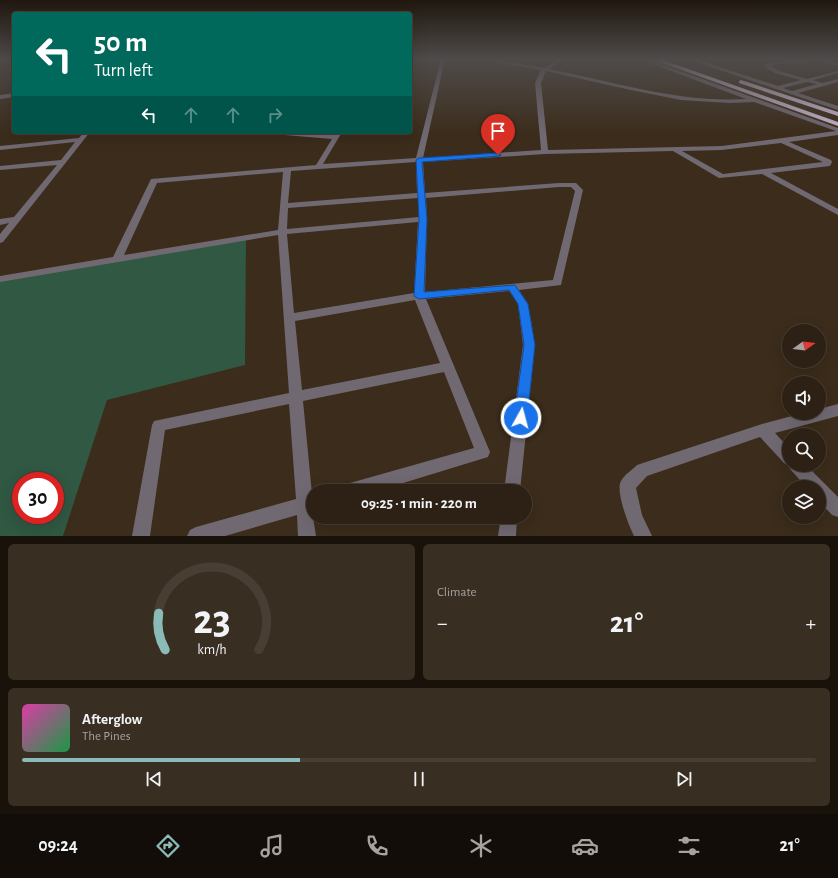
<!DOCTYPE html>
<meta charset="utf-8">
<style>
body{margin:0;font-family:"Alegreya Sans",sans-serif;background:#382e22;color:#f1f3f6;height:100vh;display:flex;flex-direction:column;font-size:15px;white-space:nowrap}
*{box-sizing:border-box;margin:0}
p{font-size:13px;color:#a6a3a0}
.icon{flex:none;width:22px;height:22px;fill:none;stroke:currentColor;stroke-width:2;stroke-linecap:round;stroke-linejoin:round}
.map{position:relative;height:536px;overflow:hidden}
.panel{display:flex;flex-direction:column;gap:8px;padding:8px;background:#18120b;flex:1}
.panel>*{flex:none}
.hud{position:absolute;left:12px;top:12px;width:400px;height:122px;border-radius:4px;box-shadow:0 4px 16px #0002,0 0 0 1px #483e34;background:#00695c;color:#fff;overflow:hidden}
.needle{width:26px;rotate:75deg}
.tools{position:absolute;left:782px;top:324px;display:grid;gap:8px}
.tools a{display:grid;place-items:center;width:44px;height:44px;border-radius:50%;background:#2c2114;box-shadow:0 4px 16px #0002,0 0 0 1px #483e34;font-size:20px}
.speed{position:absolute;left:12px;top:472px;display:flex;gap:8px;font-size:20px;font-weight:700;text-align:center}
.speed>*{display:grid;place-content:center;width:52px;height:52px;border-radius:50%;background:#2c2114;box-shadow:0 4px 16px #0002,0 0 0 1px #483e34;line-height:1}
.speed .limit{border:6px solid #d22;background:#fff;color:#111}
.pin{position:absolute;display:grid;place-items:center;width:34px;height:34px;color:#fff;margin:-41px -17px;border-radius:50% 50% 50% 0;rotate:-45deg;box-shadow:0 0 4px #0007}
.pin .icon{rotate:45deg}
.me{position:absolute;width:44px;margin:-22px;rotate:7deg;stroke-linejoin:round;filter:drop-shadow(0 0 3px #0008)}
.turn{display:flex;align-items:center;gap:14px;height:84px;padding:0 16px;font-size:18px}
.turn .icon{width:52px;height:52px;stroke-width:2.5}
.turn b{display:block;font-size:28px;line-height:34px}
.lanes{display:flex;align-items:center;height:38px;padding:0 16px;background:#0003;justify-content:center;gap:20px;direction:ltr}
.lanes .off{opacity:.35}
.big{font-size:30px;font-weight:600;line-height:1.1}
.panel .card{flex:1;display:flex;flex-direction:column;justify-content:center;gap:6px;min-width:0;padding:0 14px;border-radius:6px;background:#382e22}
.panel .dial{align-items:center;gap:0}
.dial svg{height:104px;overflow:visible;fill:none;stroke:#483e34;stroke-width:7;stroke-linecap:round;text-anchor:middle}
.dial text{fill:#f1f3f6;stroke:none}
.song{display:flex;align-items:center;gap:12px}
.cover{width:48px;height:48px;border-radius:6px;background:linear-gradient(135deg,hsl(320 70% 55%),hsl(140 70% 35%))}
.played{height:4px;border-radius:2px;background:linear-gradient(90deg,#8bbbb9 35%,#483e34 35%)}
.keys{display:flex;justify-content:space-around;direction:ltr}
.heat{display:flex;justify-content:space-between;align-items:center;font-size:22px;direction:ltr}
.panel .tiles{flex:1;display:grid;gap:8px;grid-template-columns:1fr 1fr}
.card:last-child{grid-column:span 2}
.trip{position:absolute;left:306px;top:484px;width:226px;height:40px;border-radius:20px;background:#2c2114;box-shadow:0 4px 16px #0002,0 0 0 1px #483e34;font-weight:600;line-height:40px;text-align:center}
.menu{display:flex;height:64px;justify-content:space-around;align-items:center;background:#120d08;color:#a6a3a0}
.menu .icon{width:28px;height:28px}
.menu .on{color:#8bbbb9}
.menu b{font-size:18px;color:#f1f3f6}
.map>svg:first-child{display:block}
.green{fill:#305842;fill-rule:evenodd}
.lines{fill:none;stroke-linecap:round;stroke-linejoin:round}
.minor{fill:#706972;fill-rule:evenodd}
.highway{fill:#cab8ce;fill-rule:evenodd}
.route{fill:#1a73e8;stroke:#114b97}
</style>
<div class="map">
<svg width="838" height="536" viewBox="0 0 838 536">
<rect width="100%" height="100%" fill="#3b2c1b"/>
<!-- green -->
<path class="green" d="M246,238L245,365L107,400L63,536H0V279ZM21,481H55V515H21Z"/>
<g class="lines">
<!-- minor -->
<path class="minor" d="M441,59H445L423,158L541,150L535,83L541,70L478,59H492L544,68L558,59H564L549,69C615,82 679,103 746,99L639,59H647L838,128V135L789,142L831,160L832,162L830,166L771,173L838,209V215L762,174L719,178L673,151L545,154L423,162L425,193L559,183H576L583,190L561,285L519,290L528,304L535,345L520,491H504L523,345L518,304L509,291L426,299L490,452L488,457L377,491H342L344,485L350,483L474,448L444,372L303,401L312,494H313V517L316,536H298L297,515L225,536H187L190,530L196,527L296,499L289,404L165,430L150,536H132L152,425L154,421L289,393L278,235L0,282V276L113,257L151,179L316,165L332,139L273,134L270,132H297L335,135L336,132H342L323,164L416,158ZM546,71L631,90L681,100L730,103L754,102L836,131L722,146L548,150L541,83ZM781,143L823,162L723,174L682,151L722,150ZM416,162L417,193L288,203L291,171ZM283,172L278,230L124,255L157,183ZM559,187H571L575,191L553,280L425,292L427,219L426,198ZM418,198L419,217L287,229L288,208ZM418,222L414,293L294,313L287,234ZM415,300L440,363L302,390L295,321Z
M687,59H695L778,86L801,80L775,73L765,67V65C788,59 815,56 838,64V66L822,61L778,64L771,66L779,71L807,79L838,71V73L813,80L822,83L838,79V82L798,93L838,106V110ZM807,82L817,84L792,91L783,88Z
M14,93V97L0,99V95Z
M84,132H90L3,242L0,243V234L9,223L0,225V219L14,217L57,165L0,170V166L61,160L75,142L0,150V146L79,138Z
M838,404V416L775,433L789,448V465H806L838,497V517L832,515L819,501V487H806L791,470L788,465L784,463L760,437L647,476L636,488L642,515L652,536H634C629,526 615,491 621,481C624,475 632,470 637,465L762,424L803,413H819V409Z
M501,517H517L516,536H498Z"/>
<!-- highway -->
<path class="highway" d="M651,59H660L838,122V126Z
M741,80L838,112V116L739,83V81Z"/>
</g>
<!-- sky -->
<linearGradient id="sky" x2="0" y2="1"><stop stop-color="#20180f"/><stop offset="0.44" stop-color="#4f4b4a"/><stop offset="1" stop-color="#4f4b4a" stop-opacity="0"/></linearGradient>
<rect width="838" height="135" fill="url(#sky)"/>
<!-- route -->
<path class="route" d="M498,153L501,155L500,156L422,162L427,219L424,292L515,285L528,304L535,345L527,418L525,422L521,423L516,422L514,418L524,345L518,304L509,290L419,299L414,296L419,219L416,160L419,158Z"/>
</svg>
<div class="tools">
<a><svg class="needle" viewBox="-14 -14 28 28"><path d="M0-13l5 13h-10z" fill="#e53935"/><path d="M0 13l5-13h-10z" fill="#a6a3a0"/></svg></a>
<a><svg class="icon" aria-label="sound" viewBox="0 0 24 24"><path d="M4 9h4l5-4v14l-5-4H4zM17 9q2 3 0 6"/></svg></a>
<a><svg class="icon" aria-label="search" viewBox="0 0 24 24"><circle cx="10" cy="10" r="6"/><path d="M15 15l6 6"/></svg></a>
<a><svg class="icon" aria-label="layers" viewBox="0 0 24 24"><path d="M12 4l9 5-9 5-9-5zM3 14l9 5 9-5"/></svg></a>
</div>
<div class="speed"><div class="limit">30</div></div>
<div class="pin" style="left:498px;top:155px;background:#d93025"><svg class="icon" aria-label="arrive" viewBox="0 0 24 24"><path d="M6 21V4h12l-3 4 3 4H6"/></svg></div>
<svg class="me" style="left:521px;top:418px" viewBox="-20 -20 40 40"><circle r="17" fill="#1a73e8" stroke="#fff" stroke-width="3"/><path d="M0-11L8 9 0 5-8 9z" fill="#fff"/></svg>
<div class="trip">09:25 · 1 min · 220 m</div>
<div class="hud">
<div class="turn"><svg class="icon" aria-label="left" viewBox="0 0 24 24"><path d="M17 20v-9H6M10 6l-5 5 5 5"/></svg><div><b>50 m</b>Turn left</div></div>
<div class="lanes"><svg class="icon" aria-label="left" viewBox="0 0 24 24"><path d="M17 20v-9H6M10 6l-5 5 5 5"/></svg><svg class="icon off" aria-label="ahead" viewBox="0 0 24 24"><path d="M12 20V5M6 11l6-6 6 6"/></svg><svg class="icon off" aria-label="ahead" viewBox="0 0 24 24"><path d="M12 20V5M6 11l6-6 6 6"/></svg><svg class="icon off" aria-label="right" viewBox="0 0 24 24"><path d="M7 20v-9h11M14 6l5 5-5 5"/></svg></div>
</div>
</div>
<section class="panel">
<div class="tiles">
<div class="card dial"><svg viewBox="0 0 100 80">
<path d="M14 69A42 42 0 1 1 86 69"/>
<path d="M14 69A42 42 0 0 1 9 41" stroke="#8bbbb9"/>
<text x="50" y="56" font-size="32" font-weight="700">23</text>
<text x="50" y="72" font-size="11">km/h</text>
</svg></div>
<div class="card"><p>Climate</p>
<div class="heat"><a>−</a><b class="big">21°</b><a>+</a></div>
</div>
<div class="card">
<div class="song"><i class="cover"></i><div><b>Afterglow</b><p>The Pines</p></div></div>
<div class="played"></div>
<div class="keys"><svg class="icon" aria-label="previous" viewBox="0 0 24 24"><path d="M18 5L8 12l10 7zM5 5v14"/></svg><svg class="icon" aria-label="pause" viewBox="0 0 24 24"><path d="M8 5v14M16 5v14"/></svg><svg class="icon" aria-label="next" viewBox="0 0 24 24"><path d="M6 5l10 7-10 7zM19 5v14"/></svg></div>
</div>
</div>
</section>
<nav class="menu">
<b>09:24</b>
<svg class="icon on" aria-label="directions" viewBox="0 0 24 24"><path d="M12 3l9 9-9 9-9-9zM9 14v-3h6M13 9l2 2-2 2"/></svg>
<svg class="icon" aria-label="music" viewBox="0 0 24 24"><path d="M9 18V5l10-2v13"/><circle cx="6" cy="18" r="3"/><circle cx="16" cy="16" r="3"/></svg>
<svg class="icon" aria-label="phone" viewBox="0 0 24 24"><path d="M5 4h4l2 5-3 2q2 4 5 5l2-3 5 2v4C11 20 4 13 5 4z"/></svg>
<svg class="icon" aria-label="climate" viewBox="0 0 24 24"><path d="M12 3v18M4 7l16 10M4 17L20 7"/></svg>
<svg class="icon" aria-label="car" viewBox="0 0 24 24"><path d="M5 17H2v-5l4-1 3-4h7l3 4 3 1v5h-3M9 17h6M6 11h13"/><circle cx="7" cy="17" r="2"/><circle cx="17" cy="17" r="2"/></svg>
<svg class="icon" aria-label="filters" viewBox="0 0 24 24"><path d="M4 7h16M4 17h16"/><circle cx="9" cy="7" r="2"/><circle cx="15" cy="17" r="2"/></svg>
<b>21°</b>
</nav>
